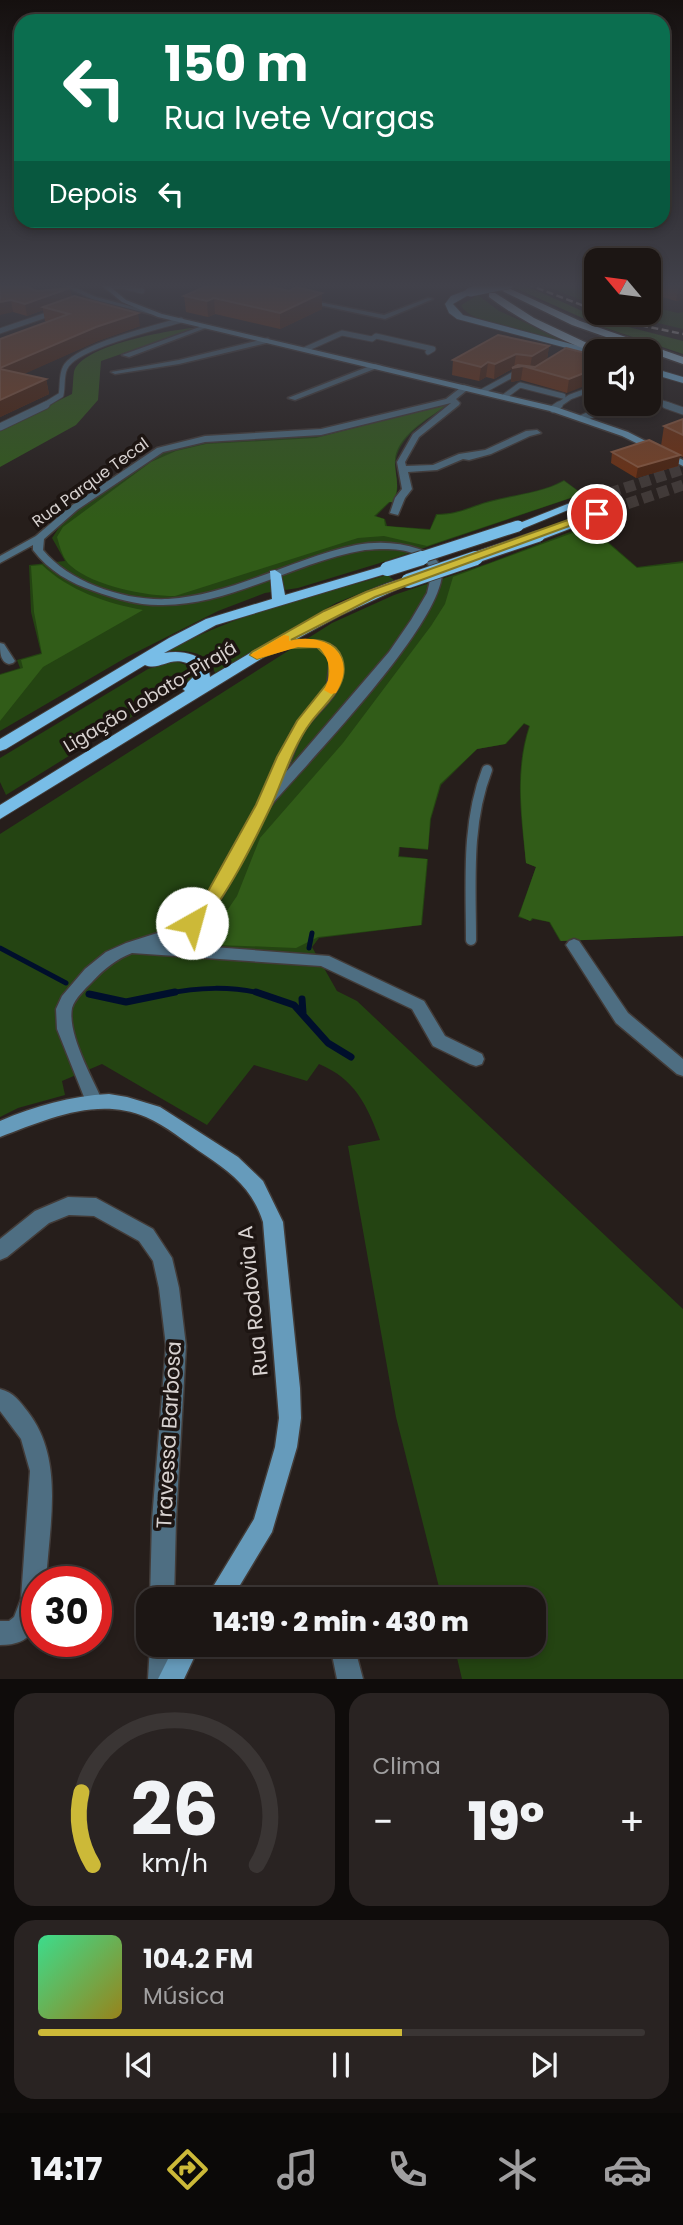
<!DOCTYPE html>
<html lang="pt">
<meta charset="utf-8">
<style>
body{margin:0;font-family:Poppins,sans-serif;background:#292322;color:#f1f3f6;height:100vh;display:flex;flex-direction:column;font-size:26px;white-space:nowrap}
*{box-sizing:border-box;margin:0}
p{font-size:23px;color:#a09fa0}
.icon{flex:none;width:38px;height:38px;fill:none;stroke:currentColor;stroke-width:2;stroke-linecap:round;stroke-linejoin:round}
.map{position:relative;height:1679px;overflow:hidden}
.sheet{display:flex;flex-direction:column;gap:14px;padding:14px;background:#0f0c0b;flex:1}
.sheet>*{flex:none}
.banner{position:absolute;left:14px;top:14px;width:656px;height:214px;border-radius:21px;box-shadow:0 4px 10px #0003,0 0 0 2px #3a3534;background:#0b6e4f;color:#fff;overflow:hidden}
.needle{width:46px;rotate:299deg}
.controls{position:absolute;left:584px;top:248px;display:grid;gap:14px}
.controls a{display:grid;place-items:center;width:77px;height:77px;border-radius:14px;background:#1c1614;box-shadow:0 4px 10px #0003,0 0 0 2px #3a3534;font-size:35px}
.speed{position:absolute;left:21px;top:1566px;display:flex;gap:14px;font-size:35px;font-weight:700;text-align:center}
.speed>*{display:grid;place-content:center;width:91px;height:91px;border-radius:50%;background:#1c1614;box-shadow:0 4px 10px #0003,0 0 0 2px #3a3534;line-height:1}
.speed .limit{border:10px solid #d22;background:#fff;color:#111}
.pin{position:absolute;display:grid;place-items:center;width:60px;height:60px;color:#fff;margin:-30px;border:4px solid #fff;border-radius:50%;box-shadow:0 2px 7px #0007}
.me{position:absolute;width:77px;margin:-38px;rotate:38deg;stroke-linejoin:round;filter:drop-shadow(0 0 5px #0008)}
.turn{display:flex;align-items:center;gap:24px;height:147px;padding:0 35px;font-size:32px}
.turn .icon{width:91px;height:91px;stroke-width:2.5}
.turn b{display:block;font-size:49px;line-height:60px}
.then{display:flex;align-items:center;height:66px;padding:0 35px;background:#0003;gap:14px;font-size:26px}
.big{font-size:52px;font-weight:800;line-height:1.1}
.sheet .tile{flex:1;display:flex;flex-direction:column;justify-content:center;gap:10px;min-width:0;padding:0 24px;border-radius:21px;background:#292322}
.sheet .dial{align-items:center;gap:0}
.dial svg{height:182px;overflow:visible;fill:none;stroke:#3a3534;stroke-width:7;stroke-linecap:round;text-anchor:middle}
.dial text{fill:#f1f3f6;stroke:none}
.song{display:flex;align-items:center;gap:21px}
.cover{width:84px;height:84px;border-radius:10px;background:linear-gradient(135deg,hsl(150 70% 55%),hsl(50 70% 35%))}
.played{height:7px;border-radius:4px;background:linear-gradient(90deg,#ccb938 60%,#3a3534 60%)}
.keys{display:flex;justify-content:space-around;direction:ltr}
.heat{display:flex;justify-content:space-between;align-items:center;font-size:38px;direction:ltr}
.sheet .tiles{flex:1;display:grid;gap:14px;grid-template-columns:1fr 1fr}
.tile:last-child{grid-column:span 2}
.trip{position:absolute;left:136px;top:1587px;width:410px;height:70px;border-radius:21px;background:#1c1614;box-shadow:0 4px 10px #0003,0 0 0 2px #3a3534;font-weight:800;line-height:70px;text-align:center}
.dock{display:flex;height:112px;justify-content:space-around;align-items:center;background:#0b0908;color:#a09fa0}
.dock .icon{width:49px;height:49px}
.dock .selected{color:#ccb938}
.dock b{font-size:32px;color:#f1f3f6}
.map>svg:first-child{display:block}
.green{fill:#244412}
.forest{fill:#315c18}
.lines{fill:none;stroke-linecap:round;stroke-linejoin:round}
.stream-far1{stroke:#000f2c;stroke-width:5}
.stream{stroke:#000f2c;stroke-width:7}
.primary-tunnel{stroke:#413936;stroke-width:11;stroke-dasharray:11 5;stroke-linecap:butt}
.lane-far2-casing{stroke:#423b38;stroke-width:7}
.lane-far1-casing{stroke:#423b38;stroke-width:9}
.lane-casing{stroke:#423b38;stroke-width:13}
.street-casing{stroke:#423b38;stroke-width:3}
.secondary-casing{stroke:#423b38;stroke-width:3}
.primary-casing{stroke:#423b38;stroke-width:2}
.highway-casing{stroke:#423b38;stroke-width:3}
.lane-far2{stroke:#4e6e82;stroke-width:5}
.lane-far1{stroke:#4e6e82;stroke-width:7}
.lane{stroke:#4e6e82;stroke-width:10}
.street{fill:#4e6e82;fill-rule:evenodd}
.secondary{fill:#669bbb;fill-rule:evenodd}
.primary{fill:#78bde7;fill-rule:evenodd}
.highway{fill:#a9d9f7;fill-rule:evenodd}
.rail{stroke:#b3acaa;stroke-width:2.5;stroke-dasharray:7 3.5;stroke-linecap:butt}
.primary-bridge-far2-casing{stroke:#423b38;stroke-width:10;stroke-linecap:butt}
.primary-bridge-far1-casing{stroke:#423b38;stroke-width:13;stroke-linecap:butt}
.primary-bridge-casing{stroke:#423b38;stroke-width:16;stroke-linecap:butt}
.primary-bridge-far2{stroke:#78bde7;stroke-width:9}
.primary-bridge-far1{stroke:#78bde7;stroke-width:11}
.primary-bridge{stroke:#78bde7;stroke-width:14}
.wall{fill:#71300f}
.shaded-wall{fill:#4e220b}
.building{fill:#7c4223;stroke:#8a583e;stroke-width:2}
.route{fill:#ccb938;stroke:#857824;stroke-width:2}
.slow{fill:#f59e0b}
.labels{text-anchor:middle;stroke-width:7;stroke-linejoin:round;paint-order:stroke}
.far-street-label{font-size:16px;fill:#d8d2d0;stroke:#1d1512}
.street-label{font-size:18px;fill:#d8d2d0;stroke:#1d1512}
.near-street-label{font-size:21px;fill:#d8d2d0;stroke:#1d1512}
</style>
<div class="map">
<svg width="683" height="1679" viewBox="0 0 683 1679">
<rect width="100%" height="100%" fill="#261e1b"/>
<!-- green -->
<path class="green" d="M540,284H565L597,293V306Z
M478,295L499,311L575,344C552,338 468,325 461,305Z
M649,306L678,313L683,312V329L616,313H649Z
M445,405L446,407C427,419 401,435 396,459C392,476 403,483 393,503L390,502L376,516L385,519L387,526L430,529L436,514C462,513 467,507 489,501C514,494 541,493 564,480L584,495L573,498L613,518L591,527L637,567L683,561V936L560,941L549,922L533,919L531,921L518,917L536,867L526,863C521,816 514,772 529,726L524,724L506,744L477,749L441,785L431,819L428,850L400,847L399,856L428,859L422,925L319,938L312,947L337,991L357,1001L683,1309V1679H462L454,1645H534V1600L442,1599L396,1417L348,1146L380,1140C367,1105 355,1079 319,1064L307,1081L254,1065L207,1125L102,1064L62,1081L65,1095L18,1108L0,1117V834L332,623L394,595L489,563L609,517L571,498L380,563L298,588L265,593L218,611L127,657L0,731V674L20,668L17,660L41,653L31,612L29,565L65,561L52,538L62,523L81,508L125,475L163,453L205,442L318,436Z
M387,575L394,580L336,603L215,673C209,652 188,650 169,651C235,613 314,596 387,575Z
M175,661L192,667L195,674L193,679L6,795L0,782V758L148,669Z"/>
<!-- forest -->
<path class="forest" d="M524,285L605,321L683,341V354L603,327L513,287Z
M191,328H196L101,361L98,400L76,425L0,467V429L72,394C73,387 73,378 74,372C81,345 168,331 191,328Z
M442,405L445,406C428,419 393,437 395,464C396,479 400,487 393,502H389L374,516L384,519L385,526L430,530L437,515C463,514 467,508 490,502C515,495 542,493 564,481L582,494L427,546L384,536L358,538L175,596C145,596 94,586 71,566C63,560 60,547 57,537L63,527L151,462L176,451L206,444L316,438Z
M589,527L637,568L683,563V936L561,941L550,922L532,918L530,921L519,916L536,867L526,863C522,816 515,771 530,726L524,723L505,744L477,749L440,784L430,819L428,849L399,847L398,857L427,859L421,925L318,937L296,948L194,944L191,942L210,931L222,918L237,896L260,838L343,743L431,626L445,604L453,577Z
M42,565C68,590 108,604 143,610L43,667L0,721V675L23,668L21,660L42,654L34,612L31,566Z"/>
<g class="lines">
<!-- stream-far1 -->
<path class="stream-far1" d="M0,948L66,983
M309,948L312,933
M166,994C197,987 233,986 263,994"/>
<!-- stream -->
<path class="stream" d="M256,992L294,1005L328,1043L351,1057
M89,994L126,1002L175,992
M302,999L303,1013"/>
<!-- primary-tunnel -->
<path class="primary-tunnel" d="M579,503L683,469
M597,514L683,485"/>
<!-- lane-far2 casing -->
<g class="lane-far2-casing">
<path id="lane-far2" d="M106,287L122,286L142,291
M0,331L55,312
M306,349L342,333L372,339L376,336L433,349L428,352
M483,391L516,373L524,375
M505,396L520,385L563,396
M649,398L671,406
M43,406L61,395C63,386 61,376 65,368C74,347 158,327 181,320
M557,406L570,397L597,387
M609,406L614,404"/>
</g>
<!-- lane-far1 casing -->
<g class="lane-far1-casing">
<path id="lane-far1" d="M666,405L683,411
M553,409L559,405
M583,418L613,405
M0,427L46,405"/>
</g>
<!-- lane casing -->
<g class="lane-casing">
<path id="lane" d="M471,940C471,883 466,824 487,770"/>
</g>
<!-- street casing -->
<g class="street-casing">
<path id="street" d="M59,284H67L96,297L153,312L150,314L92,299Z
M428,298L433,299L385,319L301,301L304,299L384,315Z
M205,325L211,326L129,357L122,355Z
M268,338L271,342L179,364L115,374L111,372L179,360Z
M375,364L382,366L295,400L288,398Z
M464,385L471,387L456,399L460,403L459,405L419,437L405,462L406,466L433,465L459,454L485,450L526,431L537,430L541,433L530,436L491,454L469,460L463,459L437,470L408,472L412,489L405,498L398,515L390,513L395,498L402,489L397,462L413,434L451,403L321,435L205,442L163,452L77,510L44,539L43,550C70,583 125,601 168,599C233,595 293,558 356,545C377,541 399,542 419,549C430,553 443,562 442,575C437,629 312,758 273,803C265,813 260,825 254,835C236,869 220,915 186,934C178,939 169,941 161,943L329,956L424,1001L445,1036L482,1054L484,1059L482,1064L476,1066L470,1064L433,1046L412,1009L321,966L132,953C116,959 104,969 92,982C85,989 75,998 72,1008C67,1034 93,1079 103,1102L100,1107L94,1109L88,1107L57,1029L56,1009L62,996L85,969L106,952L126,943L173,928L187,919L202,904L257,805L293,729L327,687L330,659L319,647L296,646L268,654L262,651L264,649C298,638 356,628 339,685C335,699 314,716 306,728C297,741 292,758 286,772L389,652L411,620L427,593L432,572C423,546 387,548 365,550C297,561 233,605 163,605C140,606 116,599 94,591C70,583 49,571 33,550V545L0,563V556L36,536L71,506L157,448L205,436L321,429L446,399Z
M0,643L4,644L15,661L13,663L9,664C0,662 0,651 0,643Z
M574,939L579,941L628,1013L683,1059V1076L677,1074L616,1023L566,945L569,941Z
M68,1197L96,1198L153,1229L172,1258L179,1288L186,1346L176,1520L174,1600H150L152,1520L166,1346L159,1288L153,1261L139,1241L94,1216L69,1215L49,1223L7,1257L0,1260V1239L35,1211Z
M0,1389C15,1393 19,1401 28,1412C65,1460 49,1526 46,1582H37C37,1614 43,1645 0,1645V1621H9L14,1617L21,1599L30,1471L21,1439L0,1411Z
M150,1645H174V1679H148Z
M330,1645H354L363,1679H337Z"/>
</g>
<!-- secondary casing -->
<g class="secondary-casing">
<path id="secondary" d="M100,284H107L126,300L162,314L556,407L628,432L683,460V466L622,436L550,411L158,317L122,302Z
M109,1094L127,1097L160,1107L238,1157L263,1181L283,1222L300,1388L301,1418L297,1447L272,1532L231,1600H205L254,1519L275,1447L279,1418L263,1222C253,1190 232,1173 205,1155C185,1142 167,1126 146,1117C96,1096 46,1120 0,1137V1121C35,1106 70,1096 109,1094Z
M175,1645H200L184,1679H158Z"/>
</g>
<!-- primary casing -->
<g class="primary-casing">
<path id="primary" d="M467,290L474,292L453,304L463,315L601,352H597V356L457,319L449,313L445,304L451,296Z
M649,367L683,377V383L649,373Z
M575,501L585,503L522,529L512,526Z
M597,510L601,511V517L543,539L539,540L533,536Z
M387,565L392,566V572L216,625L164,653C180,650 197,653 208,665L210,677C241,658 385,573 413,578L415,581L339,616L269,654L0,819V805L185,691L182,688L195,675L194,667C172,652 161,672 145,665L6,749L0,751V739L169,638L206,619L272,599L270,571L275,570L281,574L285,595Z"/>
</g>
<!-- highway casing -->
<g class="highway-casing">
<path id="highway" d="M488,284H500L580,321L683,357V364L572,325Z
M489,293H495L534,318L606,352H597V354C558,339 522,322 489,297Z"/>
</g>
<!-- lane-far2 -->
<use href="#lane-far2" class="lane-far2"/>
<!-- lane-far1 -->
<use href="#lane-far1" class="lane-far1"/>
<!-- lane -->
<use href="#lane" class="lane"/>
<!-- street -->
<use href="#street" class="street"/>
<!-- secondary -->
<use href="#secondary" class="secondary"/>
<!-- primary -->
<use href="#primary" class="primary"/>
<!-- highway -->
<use href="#highway" class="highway"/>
<!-- rail -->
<path class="rail" d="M527,284L597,311
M601,313L630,323L683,334"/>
<!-- primary-bridge-far2 casing -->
<g class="primary-bridge-far2-casing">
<path id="primary-bridge-far2" d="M470,292L509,284"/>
</g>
<!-- primary-bridge-far1 casing -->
<g class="primary-bridge-far1-casing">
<path id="primary-bridge-far1" d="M416,559L518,526
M471,559L539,536"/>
</g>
<!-- primary-bridge casing -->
<g class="primary-bridge-casing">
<path id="primary-bridge" d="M387,569L422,558
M408,581L476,558"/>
</g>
<!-- primary-bridge-far2 -->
<use href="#primary-bridge-far2" class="primary-bridge-far2"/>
<!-- primary-bridge-far1 -->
<use href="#primary-bridge-far1" class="primary-bridge-far1"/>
<!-- primary-bridge -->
<use href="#primary-bridge" class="primary-bridge"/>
</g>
<!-- wall -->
<path class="wall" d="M0,284L37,291L70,288L72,297L140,326L98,341L23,374L46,379L49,394L0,417L48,322L45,321L43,310L27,316L13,312Z
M649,284H683V299L676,301L649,293Z
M289,291L322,293V309L280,329L215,314L208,317L186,312L184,296Z
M549,346L547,359L597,356L567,393L521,380L511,382L512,369L494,379L486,377L479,381L452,375L453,360Z
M683,419V457L680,456L678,466L636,478L611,463L612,452L661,446L664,426Z"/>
<!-- shaded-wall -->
<path class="shaded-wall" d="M683,284V299L676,301L679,285Z
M70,288L72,300L43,307V310L27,316L25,304Z
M322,293V309L280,329V313Z
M214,298L215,314L208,317L207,301Z
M11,300L13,312L0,315V302Z
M138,313L140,326L98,341L2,384L0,368L96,327Z
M549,346L547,360L533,369L530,368L532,356Z
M516,354L514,368L523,366L521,380L511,382L512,369L494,379L495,364Z
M488,362L486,377L479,381L481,367Z
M597,368V381L567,393L569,379Z
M46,379L49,394L0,417V400Z
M680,455L678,466L636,478L638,467Z"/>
<!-- building -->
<path class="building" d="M0,284H20L37,291L70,288L25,304L11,300L0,302Z
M211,284H260L289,291L296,287L322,293L280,313L214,298L207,301L184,296Z
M74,296L138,313L96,327L0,368V339L69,314L43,307Z
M498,335L549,346L532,356L516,354L495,364L488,362L481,367L453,360Z
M566,348L597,356V368L569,379L523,366L512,368L518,365L535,367Z
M0,369L46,379L0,400Z
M683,419V435L664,426Z
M649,440L680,455L638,467L612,452Z"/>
<!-- sky -->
<linearGradient id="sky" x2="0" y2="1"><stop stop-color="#15100f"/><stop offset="0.55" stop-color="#41414a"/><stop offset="1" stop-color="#41414a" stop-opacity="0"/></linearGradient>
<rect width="683" height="519" fill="url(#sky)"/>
<!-- route -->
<path class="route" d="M593,511L602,514L375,597L291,640C310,640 334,636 342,658C351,685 325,703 311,722C293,746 284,777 272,804C254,842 226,899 198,928H186L183,923L201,904L256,805L277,757L297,721L329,681V659L317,647L289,648L257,659L250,655L252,652L324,611L366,592Z"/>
<!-- slow -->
<path class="slow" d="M284,635L289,636V641C327,631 359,656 336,693L331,694L324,690C332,675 331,662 320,648L298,647L257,659L250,655Z"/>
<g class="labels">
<!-- far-street labels -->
<g class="far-street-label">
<text transform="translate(90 482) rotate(-36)" y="6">Rua Parque Tecal</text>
</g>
<!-- street labels -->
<g class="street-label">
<text transform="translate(150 697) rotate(-31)" y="6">Ligação Lobato-Pirajá</text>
</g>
<!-- near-street labels -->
<g class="near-street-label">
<text transform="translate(253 1301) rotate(-96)" y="7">Rua Rodovia A</text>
<text transform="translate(169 1435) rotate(-87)" y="7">Travessa Barbosa</text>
</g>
</g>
</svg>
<div class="controls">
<a><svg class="needle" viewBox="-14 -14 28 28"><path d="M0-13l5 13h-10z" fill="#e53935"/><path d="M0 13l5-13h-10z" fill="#a09fa0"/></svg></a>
<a><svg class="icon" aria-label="sound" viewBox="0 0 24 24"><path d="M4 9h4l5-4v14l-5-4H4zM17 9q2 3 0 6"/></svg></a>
</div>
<div class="speed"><div class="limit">30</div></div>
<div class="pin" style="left:597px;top:514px;background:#d93025"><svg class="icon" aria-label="arrive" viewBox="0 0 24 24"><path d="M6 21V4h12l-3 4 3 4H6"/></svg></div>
<svg class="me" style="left:192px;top:923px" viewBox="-20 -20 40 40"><circle r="19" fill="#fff"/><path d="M0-13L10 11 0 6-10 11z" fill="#ccb938"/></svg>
<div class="trip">14:19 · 2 min · 430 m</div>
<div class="banner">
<div class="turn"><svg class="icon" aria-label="left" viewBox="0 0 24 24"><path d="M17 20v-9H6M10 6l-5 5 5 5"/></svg><div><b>150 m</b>Rua Ivete Vargas</div></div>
<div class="then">Depois<svg class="icon" aria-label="left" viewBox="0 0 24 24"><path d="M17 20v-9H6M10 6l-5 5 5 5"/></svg></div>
</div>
</div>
<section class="sheet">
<div class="tiles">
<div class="tile dial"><svg viewBox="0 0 100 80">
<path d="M14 69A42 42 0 1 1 86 69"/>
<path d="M14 69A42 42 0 0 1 9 37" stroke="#ccb938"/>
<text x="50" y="56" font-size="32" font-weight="700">26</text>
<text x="50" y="72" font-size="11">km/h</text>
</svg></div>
<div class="tile"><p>Clima</p>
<div class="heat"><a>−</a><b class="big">19°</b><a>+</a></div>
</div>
<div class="tile">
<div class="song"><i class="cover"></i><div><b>104.2 FM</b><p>Música</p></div></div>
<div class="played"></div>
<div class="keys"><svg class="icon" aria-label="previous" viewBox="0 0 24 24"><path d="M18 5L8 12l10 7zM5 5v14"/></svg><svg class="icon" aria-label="pause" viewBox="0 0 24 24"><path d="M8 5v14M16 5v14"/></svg><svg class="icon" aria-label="next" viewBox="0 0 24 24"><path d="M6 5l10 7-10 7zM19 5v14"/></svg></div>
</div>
</div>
</section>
<nav class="dock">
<b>14:17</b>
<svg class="icon selected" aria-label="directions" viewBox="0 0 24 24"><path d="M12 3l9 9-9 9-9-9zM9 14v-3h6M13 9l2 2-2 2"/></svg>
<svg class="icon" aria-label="music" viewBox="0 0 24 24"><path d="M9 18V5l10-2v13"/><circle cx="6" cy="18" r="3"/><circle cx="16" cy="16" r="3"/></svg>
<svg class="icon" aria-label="phone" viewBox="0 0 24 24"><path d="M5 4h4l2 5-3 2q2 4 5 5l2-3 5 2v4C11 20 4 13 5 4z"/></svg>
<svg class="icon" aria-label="climate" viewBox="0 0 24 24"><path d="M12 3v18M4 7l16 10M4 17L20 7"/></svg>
<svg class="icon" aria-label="car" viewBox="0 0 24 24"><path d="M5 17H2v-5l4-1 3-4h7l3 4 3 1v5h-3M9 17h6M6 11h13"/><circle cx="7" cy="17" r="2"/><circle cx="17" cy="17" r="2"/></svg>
</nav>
